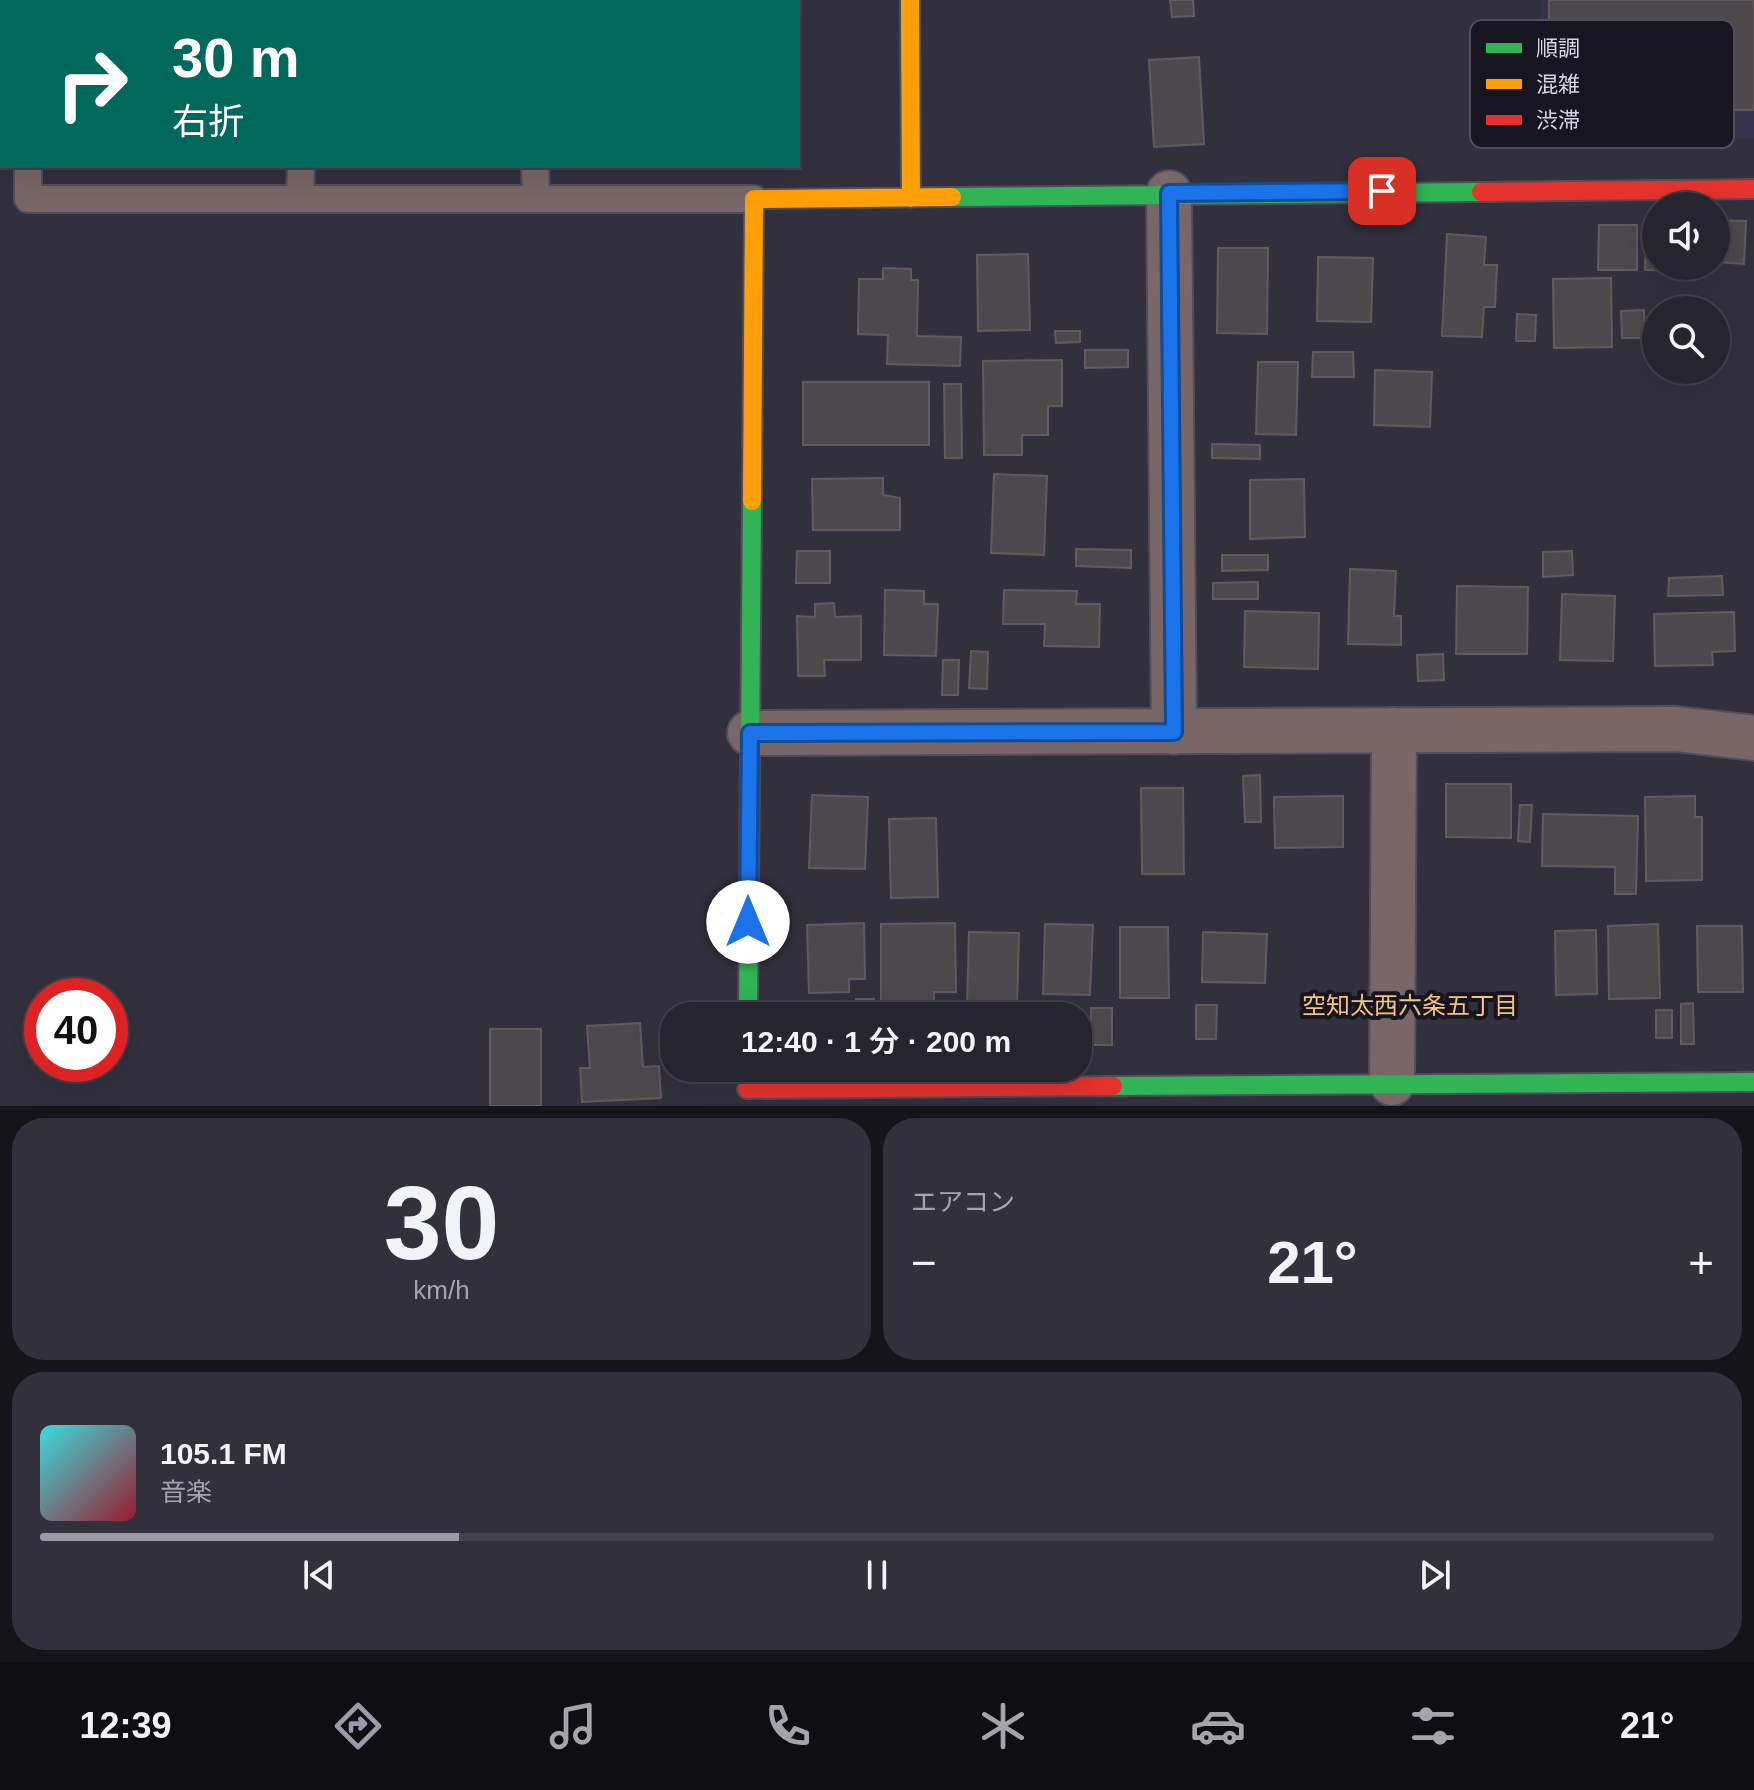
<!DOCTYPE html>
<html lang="ja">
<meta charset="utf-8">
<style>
body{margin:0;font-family:Helvetica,"Noto Sans JP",sans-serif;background:#32303a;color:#f1f3f6;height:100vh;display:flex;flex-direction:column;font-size:30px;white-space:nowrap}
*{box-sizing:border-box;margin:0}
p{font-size:26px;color:#a4a4aa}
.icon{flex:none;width:44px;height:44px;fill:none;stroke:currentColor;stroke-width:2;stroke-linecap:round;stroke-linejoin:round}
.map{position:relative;height:1106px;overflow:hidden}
.drawer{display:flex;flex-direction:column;gap:12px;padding:12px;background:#151419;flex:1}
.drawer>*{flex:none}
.banner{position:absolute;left:0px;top:0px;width:800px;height:168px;box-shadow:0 8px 32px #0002,0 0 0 2px #42414a;background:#00695c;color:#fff;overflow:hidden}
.controls{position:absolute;left:1642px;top:192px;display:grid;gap:16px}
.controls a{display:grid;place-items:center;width:88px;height:88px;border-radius:50%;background:#26242e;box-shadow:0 8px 32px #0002,0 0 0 2px #42414a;font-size:40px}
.speed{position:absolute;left:24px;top:978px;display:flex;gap:16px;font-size:40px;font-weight:700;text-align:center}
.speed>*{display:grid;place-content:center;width:104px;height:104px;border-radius:50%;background:#26242e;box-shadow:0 8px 32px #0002,0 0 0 2px #42414a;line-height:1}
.speed .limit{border:12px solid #d22;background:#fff;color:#111}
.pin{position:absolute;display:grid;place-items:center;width:68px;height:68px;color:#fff;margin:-34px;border-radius:16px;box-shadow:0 4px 12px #0006}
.me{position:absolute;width:88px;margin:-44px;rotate:0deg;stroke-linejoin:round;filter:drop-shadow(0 0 6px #0008)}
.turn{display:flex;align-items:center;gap:28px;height:168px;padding:0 40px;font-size:36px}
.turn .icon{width:104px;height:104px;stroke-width:2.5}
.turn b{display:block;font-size:56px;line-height:68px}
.big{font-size:60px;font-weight:600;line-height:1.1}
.drawer .widget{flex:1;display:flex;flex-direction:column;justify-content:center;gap:12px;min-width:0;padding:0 28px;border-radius:32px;background:#32303a}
.drawer .dial{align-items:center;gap:0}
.dial b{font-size:104px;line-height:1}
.song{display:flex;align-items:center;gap:24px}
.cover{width:96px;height:96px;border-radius:12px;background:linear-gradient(135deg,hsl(180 70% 55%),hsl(350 70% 35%))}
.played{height:8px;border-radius:4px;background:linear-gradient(90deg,#9c9aaa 25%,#42414a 25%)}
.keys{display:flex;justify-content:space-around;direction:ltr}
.heat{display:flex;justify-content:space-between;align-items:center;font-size:44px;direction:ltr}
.drawer .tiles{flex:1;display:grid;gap:12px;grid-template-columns:1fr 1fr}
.widget:last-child{grid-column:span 2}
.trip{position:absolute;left:660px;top:1002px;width:432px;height:80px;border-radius:32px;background:#26242e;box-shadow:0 8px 32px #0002,0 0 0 2px #42414a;font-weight:600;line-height:80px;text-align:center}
.dock{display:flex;height:128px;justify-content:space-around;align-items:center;background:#0f0e12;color:#a4a4aa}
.dock .icon{width:56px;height:56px}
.dock .active{color:#9c9aaa}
.dock b{font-size:36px;color:#f1f3f6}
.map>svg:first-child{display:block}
.built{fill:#36324e}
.building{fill:#4d484b;stroke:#615b5d;stroke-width:2}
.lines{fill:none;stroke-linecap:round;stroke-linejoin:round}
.lane-casing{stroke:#504e5a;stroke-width:30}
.street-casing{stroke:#504e5a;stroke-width:48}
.fast-casing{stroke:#504e5a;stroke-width:22}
.slow-casing{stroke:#504e5a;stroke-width:22}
.jam-casing{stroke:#504e5a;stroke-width:22}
.lane{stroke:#796767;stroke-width:26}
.street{stroke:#796767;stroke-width:44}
.fast{stroke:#30b455;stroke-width:18}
.slow{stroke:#ff9f0a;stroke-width:18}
.jam{stroke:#e5322d;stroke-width:18}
.route-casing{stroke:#114b97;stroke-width:20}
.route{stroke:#1a73e8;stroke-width:14}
.labels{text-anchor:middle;stroke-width:8;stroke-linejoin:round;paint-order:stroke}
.neighbourhood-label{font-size:24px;fill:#f3c381;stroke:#161520}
.key{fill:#161520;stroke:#4f4e5b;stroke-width:2}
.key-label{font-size:22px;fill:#d5d3e4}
</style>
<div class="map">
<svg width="1754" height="1106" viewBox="0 0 1754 1106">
<rect width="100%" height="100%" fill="#32303d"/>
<!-- built -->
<path class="built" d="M1541,0H1754V139L1539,136Z"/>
<!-- building -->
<path class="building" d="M323,0H510L323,2Z
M1170,0H1193L1194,16L1172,17Z
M1549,0H1754V110H1549Z
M1199,57L1204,144L1154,147L1149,60Z
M1646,220H1656V266H1694L1693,271L1645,270Z
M1716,220L1746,221L1744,264L1716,262Z
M1599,225H1637V270H1598Z
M1447,234L1486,237L1484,265H1497L1495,307H1484L1482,337L1442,336Z
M1218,248H1268L1267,334L1217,333Z
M1028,254L1030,330L978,331L977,255Z
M1318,257L1373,258L1371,322L1317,321Z
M883,268L911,269V280H918L917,336L961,337L960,366L887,364L888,335L858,334L859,279H883Z
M1611,278L1612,347L1554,348L1553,279Z
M1644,310L1645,338H1622L1621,311Z
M1517,314L1536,315L1535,341H1516Z
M1055,331H1080V342L1056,343Z
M1085,350H1128V367L1085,368Z
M1313,352H1353L1354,377H1312Z
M1062,360V406H1048V435H1022V455H984L983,361Z
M1258,362H1298L1296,435L1256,434Z
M1375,370L1432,372L1430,427L1374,425Z
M803,382H929V445H803Z
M944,384H961L962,458H945Z
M1212,444L1260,445V459L1212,458Z
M994,474L1047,476L1044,555L991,553Z
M883,478V495L900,498V530H813L812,479Z
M1304,479L1305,537L1250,539V480Z
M1076,549L1131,550V568L1076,566Z
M797,551H830V583H796Z
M1572,551L1573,575L1543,577V552Z
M1222,555H1268V570L1222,571Z
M1350,569L1396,571L1394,616H1401V645L1348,644Z
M1722,576L1723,595L1668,596L1669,578Z
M1258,582V599H1213V583Z
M1457,586L1528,587L1527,654H1456Z
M885,590L924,591V604H938L936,656L884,655Z
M1004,590L1077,591L1076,604H1100L1099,647L1044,646L1045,624H1003Z
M1562,594L1615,596L1613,661L1560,660Z
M834,603L835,617L861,616V660H824L825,676H798L797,616L815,617V604Z
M1245,611L1319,613L1318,669L1244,667Z
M1734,612L1735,651L1712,652L1713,665L1655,666L1654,614Z
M971,651L988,652L987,689L969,688Z
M1443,654L1444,680L1418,681L1417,655Z
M943,660H959L958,695H942Z
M1260,775L1261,822H1245L1243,776Z
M1446,784H1511V838L1446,837Z
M1141,788H1183L1184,874H1142Z
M812,795L868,797L865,869L809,868Z
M1343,796V847L1275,848L1274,797Z
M1695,796V817H1702V880L1646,881L1645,797Z
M1520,805H1532L1530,842L1518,841Z
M1543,814L1638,816L1636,894H1615V867L1542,866Z
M936,818L938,897L891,898L889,819Z
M864,923L865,979H849V992L809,993L807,925Z
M955,923L956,992H934V1001H881V924Z
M1045,924L1093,925L1090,995L1043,994Z
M1658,924L1660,998L1609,999L1608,926Z
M1697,926H1742L1743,992H1698Z
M1120,927H1168L1169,998H1120Z
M1596,930L1597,994L1556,995L1555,931Z
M969,932L1019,933L1017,1006L967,1005Z
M1203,932L1267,934L1265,983L1202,982Z
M856,999H874V1016H856Z
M1693,1003L1694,1044H1681V1004Z
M1196,1005H1217L1216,1039H1196Z
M941,1008H961V1016H941Z
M1091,1008H1112V1045H1091Z
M1656,1010H1672V1038H1656Z
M640,1023L643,1067L659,1066L661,1098L582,1102L580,1068H590L587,1026Z
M490,1029H541V1106H490Z"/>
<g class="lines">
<!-- lane casing -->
<g class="lane-casing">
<path id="lane" d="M25,0V2
M533,0V2
M633,0V2
M742,0V2
M303,2L304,0
M28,166V199H754
M535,166L536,199
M300,199L301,166"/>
</g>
<!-- street casing -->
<g class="street-casing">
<path id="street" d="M1169,193L1174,732
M750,733L1676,729L1754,738
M1392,1083L1394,730"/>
</g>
<!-- fast casing -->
<g class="fast-casing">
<path id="fast" d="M952,197L1481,192
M748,1016L752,501
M1113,1086L1754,1082"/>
</g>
<!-- slow casing -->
<g class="slow-casing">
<path id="slow" d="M910,0L911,198
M752,501L754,199L952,197"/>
</g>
<!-- jam casing -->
<g class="jam-casing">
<path id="jam" d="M1481,192L1754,189
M747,1089L1113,1086"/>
</g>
<!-- lane -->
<use href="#lane" class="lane"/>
<!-- street -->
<use href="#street" class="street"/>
<!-- fast -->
<use href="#fast" class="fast"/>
<!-- slow -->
<use href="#slow" class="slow"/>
<!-- jam -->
<use href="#jam" class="jam"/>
</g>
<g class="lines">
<!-- route casing -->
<g class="route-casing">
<path id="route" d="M748,922L750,733L1174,732L1169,193L1382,191"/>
</g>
<!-- route -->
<use href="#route" class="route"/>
</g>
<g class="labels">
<!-- neighbourhood labels -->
<g class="neighbourhood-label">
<text x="1410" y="1014">空知太西六条五丁目</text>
</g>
</g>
<!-- legend -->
<rect x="1470" y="20" width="264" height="128" rx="12" class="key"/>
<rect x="1486" y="43" width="36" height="10" fill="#30b455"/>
<rect x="1486" y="79" width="36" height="10" fill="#ff9f0a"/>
<rect x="1486" y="115" width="36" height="10" fill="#e5322d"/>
<g class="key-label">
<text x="1536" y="56">順調</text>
<text x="1536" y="92">混雑</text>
<text x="1536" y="128">渋滞</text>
</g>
</svg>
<div class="controls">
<a><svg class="icon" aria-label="sound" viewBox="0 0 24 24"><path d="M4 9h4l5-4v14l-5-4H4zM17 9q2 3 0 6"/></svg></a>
<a><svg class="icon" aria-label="search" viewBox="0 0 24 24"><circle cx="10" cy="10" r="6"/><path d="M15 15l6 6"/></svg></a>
</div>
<div class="speed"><div class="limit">40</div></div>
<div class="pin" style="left:1382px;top:191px;background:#d93025"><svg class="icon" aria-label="arrive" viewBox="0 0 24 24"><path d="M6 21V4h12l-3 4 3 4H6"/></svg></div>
<svg class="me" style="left:748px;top:922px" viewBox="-20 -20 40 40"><circle r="19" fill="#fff"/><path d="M0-13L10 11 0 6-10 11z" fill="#1a73e8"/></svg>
<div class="trip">12:40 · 1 分 · 200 m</div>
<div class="banner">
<div class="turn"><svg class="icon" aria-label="right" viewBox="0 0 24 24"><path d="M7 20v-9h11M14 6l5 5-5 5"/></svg><div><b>30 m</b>右折</div></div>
</div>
</div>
<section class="drawer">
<div class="tiles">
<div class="widget dial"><b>30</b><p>km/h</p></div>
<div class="widget"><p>エアコン</p>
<div class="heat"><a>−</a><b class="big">21°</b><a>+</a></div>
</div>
<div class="widget">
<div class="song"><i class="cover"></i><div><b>105.1 FM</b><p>音楽</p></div></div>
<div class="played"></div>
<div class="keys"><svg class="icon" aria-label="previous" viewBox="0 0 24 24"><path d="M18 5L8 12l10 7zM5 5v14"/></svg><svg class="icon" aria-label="pause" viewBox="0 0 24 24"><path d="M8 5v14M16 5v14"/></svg><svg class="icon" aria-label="next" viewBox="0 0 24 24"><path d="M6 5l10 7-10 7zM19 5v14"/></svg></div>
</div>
</div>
</section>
<nav class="dock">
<b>12:39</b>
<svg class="icon active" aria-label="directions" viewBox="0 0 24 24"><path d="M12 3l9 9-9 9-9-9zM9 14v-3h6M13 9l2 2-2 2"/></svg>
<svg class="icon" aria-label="music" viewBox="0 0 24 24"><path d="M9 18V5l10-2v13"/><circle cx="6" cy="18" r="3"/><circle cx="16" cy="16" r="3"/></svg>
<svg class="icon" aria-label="phone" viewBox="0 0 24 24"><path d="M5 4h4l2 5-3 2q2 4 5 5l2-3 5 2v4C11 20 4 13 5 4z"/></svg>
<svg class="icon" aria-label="climate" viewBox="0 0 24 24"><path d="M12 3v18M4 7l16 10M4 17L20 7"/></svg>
<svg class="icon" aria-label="car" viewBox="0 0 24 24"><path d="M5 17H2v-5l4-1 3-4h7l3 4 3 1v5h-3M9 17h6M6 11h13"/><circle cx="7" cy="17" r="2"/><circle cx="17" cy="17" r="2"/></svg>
<svg class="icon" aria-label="filters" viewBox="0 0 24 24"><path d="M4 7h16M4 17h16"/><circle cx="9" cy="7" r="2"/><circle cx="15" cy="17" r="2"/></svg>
<b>21°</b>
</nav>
